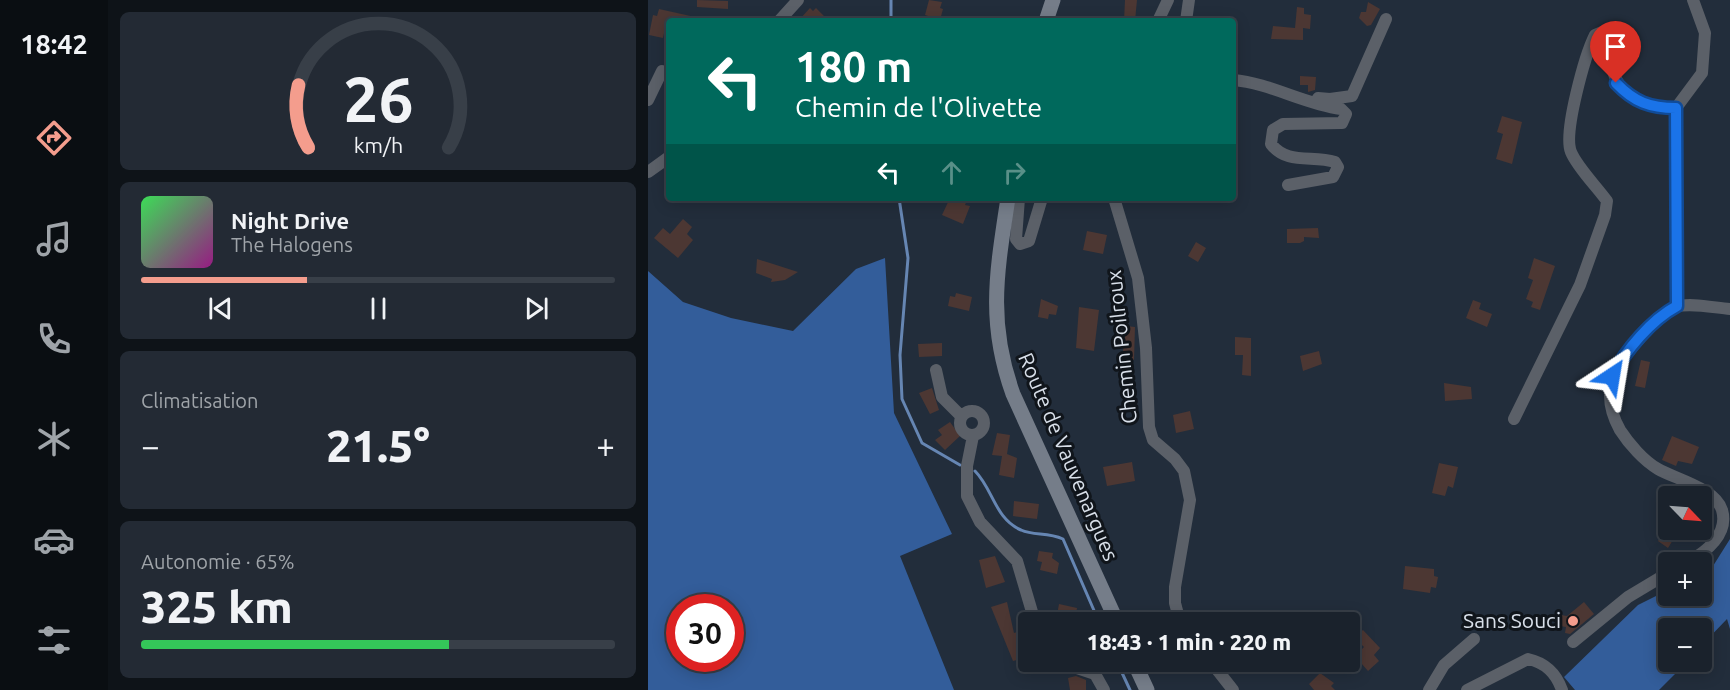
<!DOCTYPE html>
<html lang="fr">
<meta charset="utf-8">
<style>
body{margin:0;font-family:Ubuntu,sans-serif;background:#232a34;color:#f1f3f6;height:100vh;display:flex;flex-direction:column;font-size:22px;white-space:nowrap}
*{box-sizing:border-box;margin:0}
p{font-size:20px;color:#9fa4a9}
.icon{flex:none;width:33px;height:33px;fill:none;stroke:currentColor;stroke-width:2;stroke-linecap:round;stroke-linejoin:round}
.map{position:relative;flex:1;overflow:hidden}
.sheet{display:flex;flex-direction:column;gap:12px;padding:12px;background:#0e1318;width:540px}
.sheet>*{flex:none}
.top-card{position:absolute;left:18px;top:18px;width:570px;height:183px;border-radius:6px;box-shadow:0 3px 15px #0003,0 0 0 2px #383f48;background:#00695c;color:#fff;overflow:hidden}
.needle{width:39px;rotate:115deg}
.fabs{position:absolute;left:1010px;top:486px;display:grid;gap:12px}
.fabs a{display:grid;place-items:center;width:54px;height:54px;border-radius:6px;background:#1a222c;box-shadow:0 3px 15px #0003,0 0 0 2px #383f48;font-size:30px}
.speed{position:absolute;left:18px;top:594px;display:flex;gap:12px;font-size:30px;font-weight:700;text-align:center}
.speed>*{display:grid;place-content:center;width:78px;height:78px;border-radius:50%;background:#1a222c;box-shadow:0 3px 15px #0003,0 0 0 2px #383f48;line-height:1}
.speed .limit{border:9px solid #d22;background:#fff;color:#111}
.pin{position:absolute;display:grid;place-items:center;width:51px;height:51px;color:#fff;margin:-62px -26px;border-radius:50% 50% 50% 0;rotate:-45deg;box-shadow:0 0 6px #0007}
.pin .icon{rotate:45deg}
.me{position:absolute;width:66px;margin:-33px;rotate:33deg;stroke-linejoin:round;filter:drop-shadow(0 0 4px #0008)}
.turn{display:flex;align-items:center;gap:21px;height:126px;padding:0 30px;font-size:27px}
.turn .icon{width:78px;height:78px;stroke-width:2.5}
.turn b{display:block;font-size:42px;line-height:51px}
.lanes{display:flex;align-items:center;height:57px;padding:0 30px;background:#0003;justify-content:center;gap:30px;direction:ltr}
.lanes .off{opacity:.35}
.big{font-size:45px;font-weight:800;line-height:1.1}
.sheet .widget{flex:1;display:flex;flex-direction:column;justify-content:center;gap:9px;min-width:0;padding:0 21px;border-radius:9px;background:#232a34}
.sheet .dial{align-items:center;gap:0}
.dial svg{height:156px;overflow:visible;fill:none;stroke:#383f48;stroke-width:7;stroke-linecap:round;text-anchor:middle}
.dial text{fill:#f1f3f6;stroke:none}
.song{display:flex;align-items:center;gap:18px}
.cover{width:72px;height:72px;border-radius:9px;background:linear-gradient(135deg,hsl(130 70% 55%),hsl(310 70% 35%))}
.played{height:6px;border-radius:3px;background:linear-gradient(90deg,#f49d8d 35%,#383f48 35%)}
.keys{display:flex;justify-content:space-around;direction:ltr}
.heat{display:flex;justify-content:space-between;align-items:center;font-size:33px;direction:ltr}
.charge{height:9px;border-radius:4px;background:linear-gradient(90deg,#34c759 65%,#383f48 0)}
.trip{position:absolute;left:370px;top:612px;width:342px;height:60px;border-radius:6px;background:#1a222c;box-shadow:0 3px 15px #0003,0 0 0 2px #383f48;font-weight:800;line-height:60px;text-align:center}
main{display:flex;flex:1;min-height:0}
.tab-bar{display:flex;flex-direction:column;width:108px;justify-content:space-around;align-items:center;background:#0a0e12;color:#9fa4a9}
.tab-bar .icon{width:42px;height:42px}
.tab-bar .current{color:#f49d8d}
.tab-bar b{font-size:27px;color:#f1f3f6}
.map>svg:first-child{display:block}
.forest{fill:#335d9a;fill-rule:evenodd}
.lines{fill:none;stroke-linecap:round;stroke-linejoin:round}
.stream{stroke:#6686b3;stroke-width:3}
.building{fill:#4c3733}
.minor{stroke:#5b6068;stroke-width:12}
.secondary{stroke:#757d89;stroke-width:15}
.route-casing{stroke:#114b97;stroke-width:15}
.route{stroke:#1a73e8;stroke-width:10}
.poi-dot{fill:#f49d8d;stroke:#10151b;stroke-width:2}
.labels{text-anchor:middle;stroke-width:6;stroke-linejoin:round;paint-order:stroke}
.street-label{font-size:21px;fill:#d9e0ea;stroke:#10151b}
.poi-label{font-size:21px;fill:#d9e0ea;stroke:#10151b;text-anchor:end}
</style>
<main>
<nav class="tab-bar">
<b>18:42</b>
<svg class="icon current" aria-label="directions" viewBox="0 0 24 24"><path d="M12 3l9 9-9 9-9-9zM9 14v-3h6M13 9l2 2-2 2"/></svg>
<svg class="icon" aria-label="music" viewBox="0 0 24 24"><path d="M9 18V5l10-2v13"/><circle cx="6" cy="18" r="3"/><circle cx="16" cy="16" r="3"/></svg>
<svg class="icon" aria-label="phone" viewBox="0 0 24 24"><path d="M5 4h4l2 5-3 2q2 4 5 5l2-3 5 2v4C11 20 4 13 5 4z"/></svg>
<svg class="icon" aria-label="climate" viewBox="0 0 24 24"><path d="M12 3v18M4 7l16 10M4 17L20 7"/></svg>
<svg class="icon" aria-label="car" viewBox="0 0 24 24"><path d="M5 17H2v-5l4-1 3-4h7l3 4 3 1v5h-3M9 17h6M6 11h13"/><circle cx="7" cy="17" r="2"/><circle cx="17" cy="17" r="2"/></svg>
<svg class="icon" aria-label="filters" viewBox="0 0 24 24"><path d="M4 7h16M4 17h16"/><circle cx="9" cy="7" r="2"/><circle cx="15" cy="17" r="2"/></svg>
</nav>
<section class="sheet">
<div class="widget dial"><svg viewBox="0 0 100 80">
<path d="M14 69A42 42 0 1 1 86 69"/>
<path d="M14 69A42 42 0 0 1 9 37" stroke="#f49d8d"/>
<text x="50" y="56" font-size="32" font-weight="700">26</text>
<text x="50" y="72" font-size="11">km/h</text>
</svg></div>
<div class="widget">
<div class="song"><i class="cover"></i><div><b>Night Drive</b><p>The Halogens</p></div></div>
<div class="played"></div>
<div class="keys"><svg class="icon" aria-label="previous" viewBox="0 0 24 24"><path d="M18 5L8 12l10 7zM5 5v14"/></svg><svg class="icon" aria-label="pause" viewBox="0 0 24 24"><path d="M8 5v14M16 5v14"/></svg><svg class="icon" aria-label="next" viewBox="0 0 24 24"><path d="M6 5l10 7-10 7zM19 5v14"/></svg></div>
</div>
<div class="widget"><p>Climatisation</p>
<div class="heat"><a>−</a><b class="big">21.5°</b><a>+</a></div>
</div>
<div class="widget"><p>Autonomie · 65%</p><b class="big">325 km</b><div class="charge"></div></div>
</section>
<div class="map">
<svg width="1082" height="690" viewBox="0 0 1082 690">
<rect width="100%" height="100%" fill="#222d3b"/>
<!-- forest -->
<path class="forest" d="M237,258L246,413L304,534L252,556L306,690H0V271L35,302L83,318L145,331L208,269ZM32,608H82V658H32Z
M1082,539V629L1079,619L1053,646V628H1020V662H1039L1011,690H927L916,677L990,605L1020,590V596H1053V573L1065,566Z"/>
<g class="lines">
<!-- stream -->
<path class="stream" d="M243,0V21
M251,198L260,258L252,355L254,399L274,443L312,465
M327,471C345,489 347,519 373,530C386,536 399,532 415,539L451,622
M469,662L482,690"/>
</g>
<!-- building -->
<path class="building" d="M49,0L80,1V9L49,7Z
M281,0L294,2L292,8L295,9L292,20L277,15Z
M477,0H489L487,21H476Z
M720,2L732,9L723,25L719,26L711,18L713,12H718Z
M649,7L656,8V14L663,15L662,29L655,28V40L623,39L625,26L647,28Z
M162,8L165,11L168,8L181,21H150Z
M11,9L47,17V21H21V29L17,28L15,38L1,35L5,15L9,16Z
M652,76L668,77L667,90L660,92V85H652Z
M854,116L874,122L864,164L848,159L855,134L849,132Z
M302,198H320L317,205L322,206L315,224L294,215Z
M35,219L44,227L39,234L45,240L30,258L6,238L15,228L22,234Z
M670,228L671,238L656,237V241L652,243H639V229Z
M439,231L459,235L455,254L435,250Z
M548,242L558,248L550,262L540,256Z
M886,258L907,266L892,310L883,307L885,302L878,299L885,280L880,278Z
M109,259L122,263L150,272L137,280L123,282L124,279L108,273Z
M308,293L324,297L321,311L300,306L302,296L307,297Z
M393,299L410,306L408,315L401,314L400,319L390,317Z
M825,300L833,303L831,309L844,314L839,327L818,318Z
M431,307L451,310L446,351L428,348Z
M478,326L487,327L486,360L474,359Z
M587,337L603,338V376L594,375L595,355H587Z
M294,343V356L271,357L270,344Z
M671,351L674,364L655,371L652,356Z
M993,360L1002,362L997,388L987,386Z
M796,383L823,387L824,399L797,401Z
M284,388L291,410L282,414L271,393Z
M542,411L546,429L528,433L525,415Z
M302,422L312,436L297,450L287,440L294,435L290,430Z
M349,433L362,435L359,454L369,458L366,478L351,475L354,456L344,455Z
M1024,436L1051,447L1044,464L1030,461L1028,466L1014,460Z
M484,462L487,481L459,486L455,467Z
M791,463L810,467L805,488L800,486L797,496L784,493Z
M366,501L391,504L389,519L365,516Z
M1018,530H1031L1020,548L1010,541Z
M391,551L405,553L404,558L411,563L409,574L392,570L394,562L389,561Z
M347,556L357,582L338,588L331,560Z
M757,566L786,569V576L790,577L788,588L783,587L782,593L755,589Z
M359,602L366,633L372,631L380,657L365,661L343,607Z
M936,602L946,614L922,634L917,633L918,627L912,626L913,615L919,616Z
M411,604L429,608L427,619L409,615Z
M715,630L732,648L726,655L731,661L720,671L707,656L716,647L706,637Z
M672,673L686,683L683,686L687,690H666L661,684Z
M428,676L438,680V690H422L420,678Z"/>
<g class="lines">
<!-- minor -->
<path class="minor" d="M131,21L150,0
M510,21L520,0
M538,21L541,0
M585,80C622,83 656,104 693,109L698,114L694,123L635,124L625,130L623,144C639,165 664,155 687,162L690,167L685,177L640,185
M670,98L682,99L704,96L738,19
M0,100L14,71
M1028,108L1029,306
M0,172L21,157
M371,198L368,239L372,244L381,241L394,198
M466,198L490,278L498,348L501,427L505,440L527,459L536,471L542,500L527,587V603L532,622
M288,370L294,397L313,416
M312 423a12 12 0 1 1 24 0a12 12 0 1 1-24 0Z
M866,419L932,285L957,215L959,201C949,187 929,167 923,152C915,133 937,55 947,35L954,32L960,35C960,84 978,108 1028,108L1054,73L1057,33L1045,0
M325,436L319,466V496L332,522L369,561L387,622
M1040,562C1058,552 1081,534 1074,510C1067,488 1027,479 1010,469C996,461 981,444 972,430C949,389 969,363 996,334C1006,324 1014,312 1027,307C1042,302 1067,308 1082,309
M925,642L980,597L1020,573
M411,662L447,674L456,690
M563,662L585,690
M781,690L796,665L826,639
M819,690L880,659C898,663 908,673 914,690"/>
<!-- secondary -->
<path class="secondary" d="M398,21L405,0
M360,198C349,271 339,322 365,394L469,622
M486,662L499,690"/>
</g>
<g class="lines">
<!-- route casing -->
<g class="route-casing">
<path id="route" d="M964,376C978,350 1003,320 1029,306L1028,108C1002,108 986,102 968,83"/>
</g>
<!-- route -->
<use href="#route" class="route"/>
</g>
<!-- markers -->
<circle class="poi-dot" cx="925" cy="621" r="6"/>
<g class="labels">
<!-- street labels -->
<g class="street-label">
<text transform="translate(474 347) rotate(-96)" y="7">Chemin Poilroux</text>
<text transform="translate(420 457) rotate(67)" y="7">Route de Vauvenargues</text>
</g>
<!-- poi labels -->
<g class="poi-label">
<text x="913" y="628">Sans Souci</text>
</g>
</g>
</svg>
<div class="fabs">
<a><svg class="needle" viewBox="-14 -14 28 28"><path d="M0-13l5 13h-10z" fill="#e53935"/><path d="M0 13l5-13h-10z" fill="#9fa4a9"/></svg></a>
<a>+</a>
<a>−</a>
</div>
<div class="speed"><div class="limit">30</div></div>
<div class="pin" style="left:968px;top:83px;background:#d93025"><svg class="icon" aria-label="arrive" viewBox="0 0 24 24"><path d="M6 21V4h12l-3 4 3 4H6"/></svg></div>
<svg class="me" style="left:964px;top:376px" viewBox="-20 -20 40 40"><path d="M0-17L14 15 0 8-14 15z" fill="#1a73e8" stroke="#fff" stroke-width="4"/></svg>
<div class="trip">18:43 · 1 min · 220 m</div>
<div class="top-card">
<div class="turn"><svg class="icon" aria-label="left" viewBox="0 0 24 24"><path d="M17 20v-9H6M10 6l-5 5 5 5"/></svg><div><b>180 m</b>Chemin de l'Olivette</div></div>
<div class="lanes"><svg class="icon" aria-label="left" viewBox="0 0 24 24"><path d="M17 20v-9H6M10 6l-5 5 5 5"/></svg><svg class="icon off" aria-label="ahead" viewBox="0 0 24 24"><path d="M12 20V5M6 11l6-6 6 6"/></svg><svg class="icon off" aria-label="right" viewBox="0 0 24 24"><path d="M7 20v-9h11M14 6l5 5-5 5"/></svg></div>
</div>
</div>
</main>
